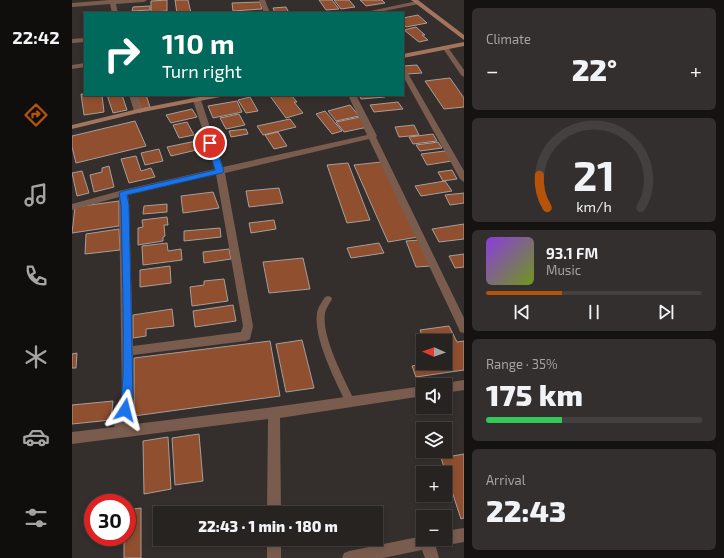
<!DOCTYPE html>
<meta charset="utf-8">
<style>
body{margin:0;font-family:"Exo 2",sans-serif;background:#332f2e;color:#f1f3f6;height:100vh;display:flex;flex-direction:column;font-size:15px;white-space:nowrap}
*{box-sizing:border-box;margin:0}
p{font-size:13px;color:#a4a4a5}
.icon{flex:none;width:22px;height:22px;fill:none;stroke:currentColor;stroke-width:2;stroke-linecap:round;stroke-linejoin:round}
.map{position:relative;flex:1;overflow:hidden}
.side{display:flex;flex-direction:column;gap:8px;padding:8px;background:#151312;width:260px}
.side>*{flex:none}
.hud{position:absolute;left:12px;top:12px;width:320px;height:84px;border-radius:0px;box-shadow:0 2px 6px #0003,0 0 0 1px #43403f;background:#00695c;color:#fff;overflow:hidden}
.needle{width:26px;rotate:272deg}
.controls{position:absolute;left:344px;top:334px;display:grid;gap:8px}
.controls a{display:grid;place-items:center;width:36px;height:36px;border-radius:0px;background:#272321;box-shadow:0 2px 6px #0003,0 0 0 1px #43403f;font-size:20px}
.speed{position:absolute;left:12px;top:494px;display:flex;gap:8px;font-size:20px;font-weight:700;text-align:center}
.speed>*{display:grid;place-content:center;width:52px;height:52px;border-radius:50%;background:#272321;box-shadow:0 2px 6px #0003,0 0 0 1px #43403f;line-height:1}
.speed .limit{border:6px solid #d22;background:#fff;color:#111}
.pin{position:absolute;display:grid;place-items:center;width:34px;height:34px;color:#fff;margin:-17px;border:2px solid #fff;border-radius:50%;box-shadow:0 1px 4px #0007}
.me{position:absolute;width:44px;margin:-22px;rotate:9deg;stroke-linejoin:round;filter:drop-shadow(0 0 3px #0008)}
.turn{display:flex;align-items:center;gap:14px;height:84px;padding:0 12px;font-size:18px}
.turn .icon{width:52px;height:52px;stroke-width:2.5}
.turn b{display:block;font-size:28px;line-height:34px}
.big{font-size:30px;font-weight:800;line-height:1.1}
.side .card{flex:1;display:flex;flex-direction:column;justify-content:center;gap:6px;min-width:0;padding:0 14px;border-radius:6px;background:#332f2e}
.side .dial{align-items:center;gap:0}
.dial svg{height:104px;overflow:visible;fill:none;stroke:#43403f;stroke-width:7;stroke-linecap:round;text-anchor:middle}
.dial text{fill:#f1f3f6;stroke:none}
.song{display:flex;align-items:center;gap:12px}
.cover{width:48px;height:48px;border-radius:6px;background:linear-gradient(135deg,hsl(270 70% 55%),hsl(80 70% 35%))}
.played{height:4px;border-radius:2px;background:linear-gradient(90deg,#b45309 35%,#43403f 35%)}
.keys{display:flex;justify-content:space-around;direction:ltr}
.heat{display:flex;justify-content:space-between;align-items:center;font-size:22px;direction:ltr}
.charge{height:6px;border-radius:3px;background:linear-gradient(90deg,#34c759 35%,#43403f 0)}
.trip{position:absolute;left:81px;top:506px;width:230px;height:40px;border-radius:0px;background:#272321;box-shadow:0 2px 6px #0003,0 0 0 1px #43403f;font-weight:800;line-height:40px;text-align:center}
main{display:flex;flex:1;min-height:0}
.menu{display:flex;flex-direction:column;width:72px;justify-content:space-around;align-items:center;background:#100e0d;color:#a4a4a5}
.menu .icon{width:28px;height:28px}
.menu .current{color:#b45309}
.menu b{font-size:18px;color:#f1f3f6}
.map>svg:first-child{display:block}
.building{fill:#904f2f;stroke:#a59f9c}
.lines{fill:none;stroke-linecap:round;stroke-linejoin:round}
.service{fill:#7a5c4f;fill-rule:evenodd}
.minor{fill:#7a5c4f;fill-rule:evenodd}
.secondary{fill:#a3755f;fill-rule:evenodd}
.route{fill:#1a73e8;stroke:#114b97}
</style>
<main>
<nav class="menu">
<b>22:42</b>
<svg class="icon current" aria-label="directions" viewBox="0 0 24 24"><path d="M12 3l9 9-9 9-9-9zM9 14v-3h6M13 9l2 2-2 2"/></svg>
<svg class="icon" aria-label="music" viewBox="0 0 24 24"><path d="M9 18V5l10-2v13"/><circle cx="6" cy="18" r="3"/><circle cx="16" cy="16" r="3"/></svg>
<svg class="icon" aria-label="phone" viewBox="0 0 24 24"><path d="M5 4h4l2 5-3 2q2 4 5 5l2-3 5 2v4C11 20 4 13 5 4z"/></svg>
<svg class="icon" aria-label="climate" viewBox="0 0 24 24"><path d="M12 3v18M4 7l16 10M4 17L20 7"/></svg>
<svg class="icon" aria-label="car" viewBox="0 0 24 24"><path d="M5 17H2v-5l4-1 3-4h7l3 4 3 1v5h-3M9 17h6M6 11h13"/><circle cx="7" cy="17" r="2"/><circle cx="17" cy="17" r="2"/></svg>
<svg class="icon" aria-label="filters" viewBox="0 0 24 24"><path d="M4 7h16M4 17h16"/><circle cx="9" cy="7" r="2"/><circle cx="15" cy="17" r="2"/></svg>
</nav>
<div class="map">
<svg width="392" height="558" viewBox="0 0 392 558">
<rect width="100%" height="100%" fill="#342f2c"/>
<!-- building -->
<path class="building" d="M95,0V11L79,12V1Z
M103,0H116L119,13H105Z
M247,0H260L267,9L254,10Z
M262,0H277L283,7L269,9Z
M288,0H310L313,3L294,6Z
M188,2L190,9L161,11L160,3Z
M78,6V10L60,11L61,7Z
M214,7L217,13H203L201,8Z
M346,15L355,23L334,27L331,25V18Z
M344,27L353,35H350L356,40L347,42L332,30Z
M345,65L350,73L335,74L331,66Z
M378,78L392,98V107L372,109L353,81Z
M9,94L30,95L32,112L12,115Z
M35,95H50L55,110L41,113Z
M64,95H74L78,107L69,109Z
M202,95H219L225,102H222L231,113L214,118L198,96Z
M287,95H312L313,97L289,99Z
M178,97L186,111L174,113L166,100Z
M165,101L170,112L141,118L136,106Z
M326,102L331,109L302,112L298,105Z
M278,105L287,116L264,121L256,111Z
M120,109L125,117L99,123L94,115Z
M253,111L270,131L260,134L244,114Z
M167,114L173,125L154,129L148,118Z
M288,117L296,127L272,132L264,122Z
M218,119L224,127L191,135L185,126Z
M63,121L74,146L4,163L0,147V136Z
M115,122L122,135L107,138L101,125Z
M342,125L347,135L327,137L323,127Z
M174,129L176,134L159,137L157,131Z
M206,132L215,146L202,149L193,135Z
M361,134L365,141L341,144L337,137Z
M129,140L133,148L99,156L95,147Z
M366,142L370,148L348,151L344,145Z
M87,149L91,161L73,165L69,153Z
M373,151L380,161L355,165L349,154Z
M64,156L69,171L79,168L83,177L57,183L49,159Z
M309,162L346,237L316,242L282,165Z
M276,163L298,220L275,223L255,165Z
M37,166L42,187L22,192L18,175L30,172V168Z
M380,170L385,179L371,181L366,172Z
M10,171L17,193L5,196L0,173Z
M373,181L380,191L349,196L343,186Z
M207,188L211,203L177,207L174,191Z
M141,192L147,208L111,213L109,196Z
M392,193V203L378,205L373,195Z
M47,201V226L0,233L3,207Z
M95,204V212L71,214L72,206Z
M95,217L96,225H92L93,236L91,237V241L66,245V228L71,227L70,220Z
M202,220L204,229L179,233L177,223Z
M392,224V239L367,242L360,229Z
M148,228L149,237L112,241V231Z
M47,229L48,250L13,254L14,234Z
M348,240L359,266L344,267L334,241Z
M95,243L96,251L109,249L110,260L71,265L70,246Z
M307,243L312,253L279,258L275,248Z
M157,249L159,259L132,263L131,252Z
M392,254V267L383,268L377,256Z
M231,258L238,289L197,293L191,262Z
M98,266L99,283L68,287V270Z
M152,279L156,301L120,306L118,287L132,285V281Z
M161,305L164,321L123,327L121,311Z
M100,309L102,326L74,329V336L61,338V315Z
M377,326L385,342L392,341V370L344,377L340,366L355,363H373V341H352L348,330Z
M230,340L242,388L214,392L204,344Z
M198,341L208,396L62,416V358Z
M5,353L4,368H0V354Z
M41,401L39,420L0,424V405Z
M127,434L131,481L103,485L100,438Z
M96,437L99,489L72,494L71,441Z
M392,454V518L389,519L369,458Z
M69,508V558H52V537H55V510Z"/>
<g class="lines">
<!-- service -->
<path class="service" d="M256,296L259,297L260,299C258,303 254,308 253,313C249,337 273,380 283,402L281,405L278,406L275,405C264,382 241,338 245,313C246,307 250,302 253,297Z"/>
<!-- minor -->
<path class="minor" d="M37,0H75L72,2L44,4L46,13H40L38,4L0,7V3Z
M187,0H193L198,13H192Z
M345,1L347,2V4L302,13H289Z
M13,38V42L0,43V39Z
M371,46H375L392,70V77L389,75L370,47Z
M13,63V67L0,69V65Z
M331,68L334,70L392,171V182L388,179L331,76Z
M57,95H65L70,111L69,113H66L62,111Z
M276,95H284L305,136L304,137L392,318V333L388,332L387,329L297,139L153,173L181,326L178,339L174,341L61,355L62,399L55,425L202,407L351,386V396L208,418L209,513H195L196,419L0,444V432L42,427L50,399L47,197L0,210V204L51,190L143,169L121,100L122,98H128L129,100L151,167L295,135ZM144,174L171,326L169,332L61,346L57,205L56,195Z
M392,380V390L373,393V385H369L373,383Z
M392,528V542L364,547L367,558H353L350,550L311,558H270L272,553L277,551L351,536V539H373V531Z
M195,539H209V558H195Z"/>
<!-- secondary -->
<path class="secondary" d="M339,0H346L392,35V40Z
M392,42V46L331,58V54Z
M137,95H152L148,97L66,113L0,129V125L66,109Z"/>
</g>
<!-- route -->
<path class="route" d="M138,140L142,143L152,171L150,173L55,195L57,205L61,399L57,413L53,415L49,413C48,411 51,380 51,374C52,318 50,261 49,205L47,193L51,191L143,170L135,143Z"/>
</svg>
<div class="controls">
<a><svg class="needle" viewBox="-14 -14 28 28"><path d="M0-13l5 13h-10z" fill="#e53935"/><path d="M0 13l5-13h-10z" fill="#a4a4a5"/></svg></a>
<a><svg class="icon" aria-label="sound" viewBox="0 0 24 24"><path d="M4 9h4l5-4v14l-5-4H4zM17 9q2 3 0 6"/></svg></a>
<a><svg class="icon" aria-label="layers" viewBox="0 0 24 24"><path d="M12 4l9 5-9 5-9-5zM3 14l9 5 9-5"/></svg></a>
<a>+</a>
<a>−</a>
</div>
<div class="speed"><div class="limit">30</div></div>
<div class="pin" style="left:138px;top:143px;background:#d93025"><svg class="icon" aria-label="arrive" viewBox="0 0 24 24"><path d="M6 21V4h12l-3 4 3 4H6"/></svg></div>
<svg class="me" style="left:53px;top:410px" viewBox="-20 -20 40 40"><path d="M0-17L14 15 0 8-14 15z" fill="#1a73e8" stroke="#fff" stroke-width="4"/></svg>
<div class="trip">22:43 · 1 min · 180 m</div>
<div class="hud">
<div class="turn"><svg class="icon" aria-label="right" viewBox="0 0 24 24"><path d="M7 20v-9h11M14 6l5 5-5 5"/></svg><div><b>110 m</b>Turn right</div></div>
</div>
</div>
<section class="side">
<div class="card"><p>Climate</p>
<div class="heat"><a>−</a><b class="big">22°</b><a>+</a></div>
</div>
<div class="card dial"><svg viewBox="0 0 100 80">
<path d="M14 69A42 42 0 1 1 86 69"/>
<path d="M14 69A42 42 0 0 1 8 44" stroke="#b45309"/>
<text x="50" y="56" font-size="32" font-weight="700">21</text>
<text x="50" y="72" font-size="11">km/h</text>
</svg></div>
<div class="card">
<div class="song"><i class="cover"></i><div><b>93.1 FM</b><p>Music</p></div></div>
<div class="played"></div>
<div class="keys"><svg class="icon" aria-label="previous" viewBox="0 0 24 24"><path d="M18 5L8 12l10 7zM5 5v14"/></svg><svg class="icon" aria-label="pause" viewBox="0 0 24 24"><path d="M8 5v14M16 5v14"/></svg><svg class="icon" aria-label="next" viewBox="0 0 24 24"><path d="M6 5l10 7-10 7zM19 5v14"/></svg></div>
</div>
<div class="card"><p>Range · 35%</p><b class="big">175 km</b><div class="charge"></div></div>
<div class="card"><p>Arrival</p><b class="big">22:43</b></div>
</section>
</main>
